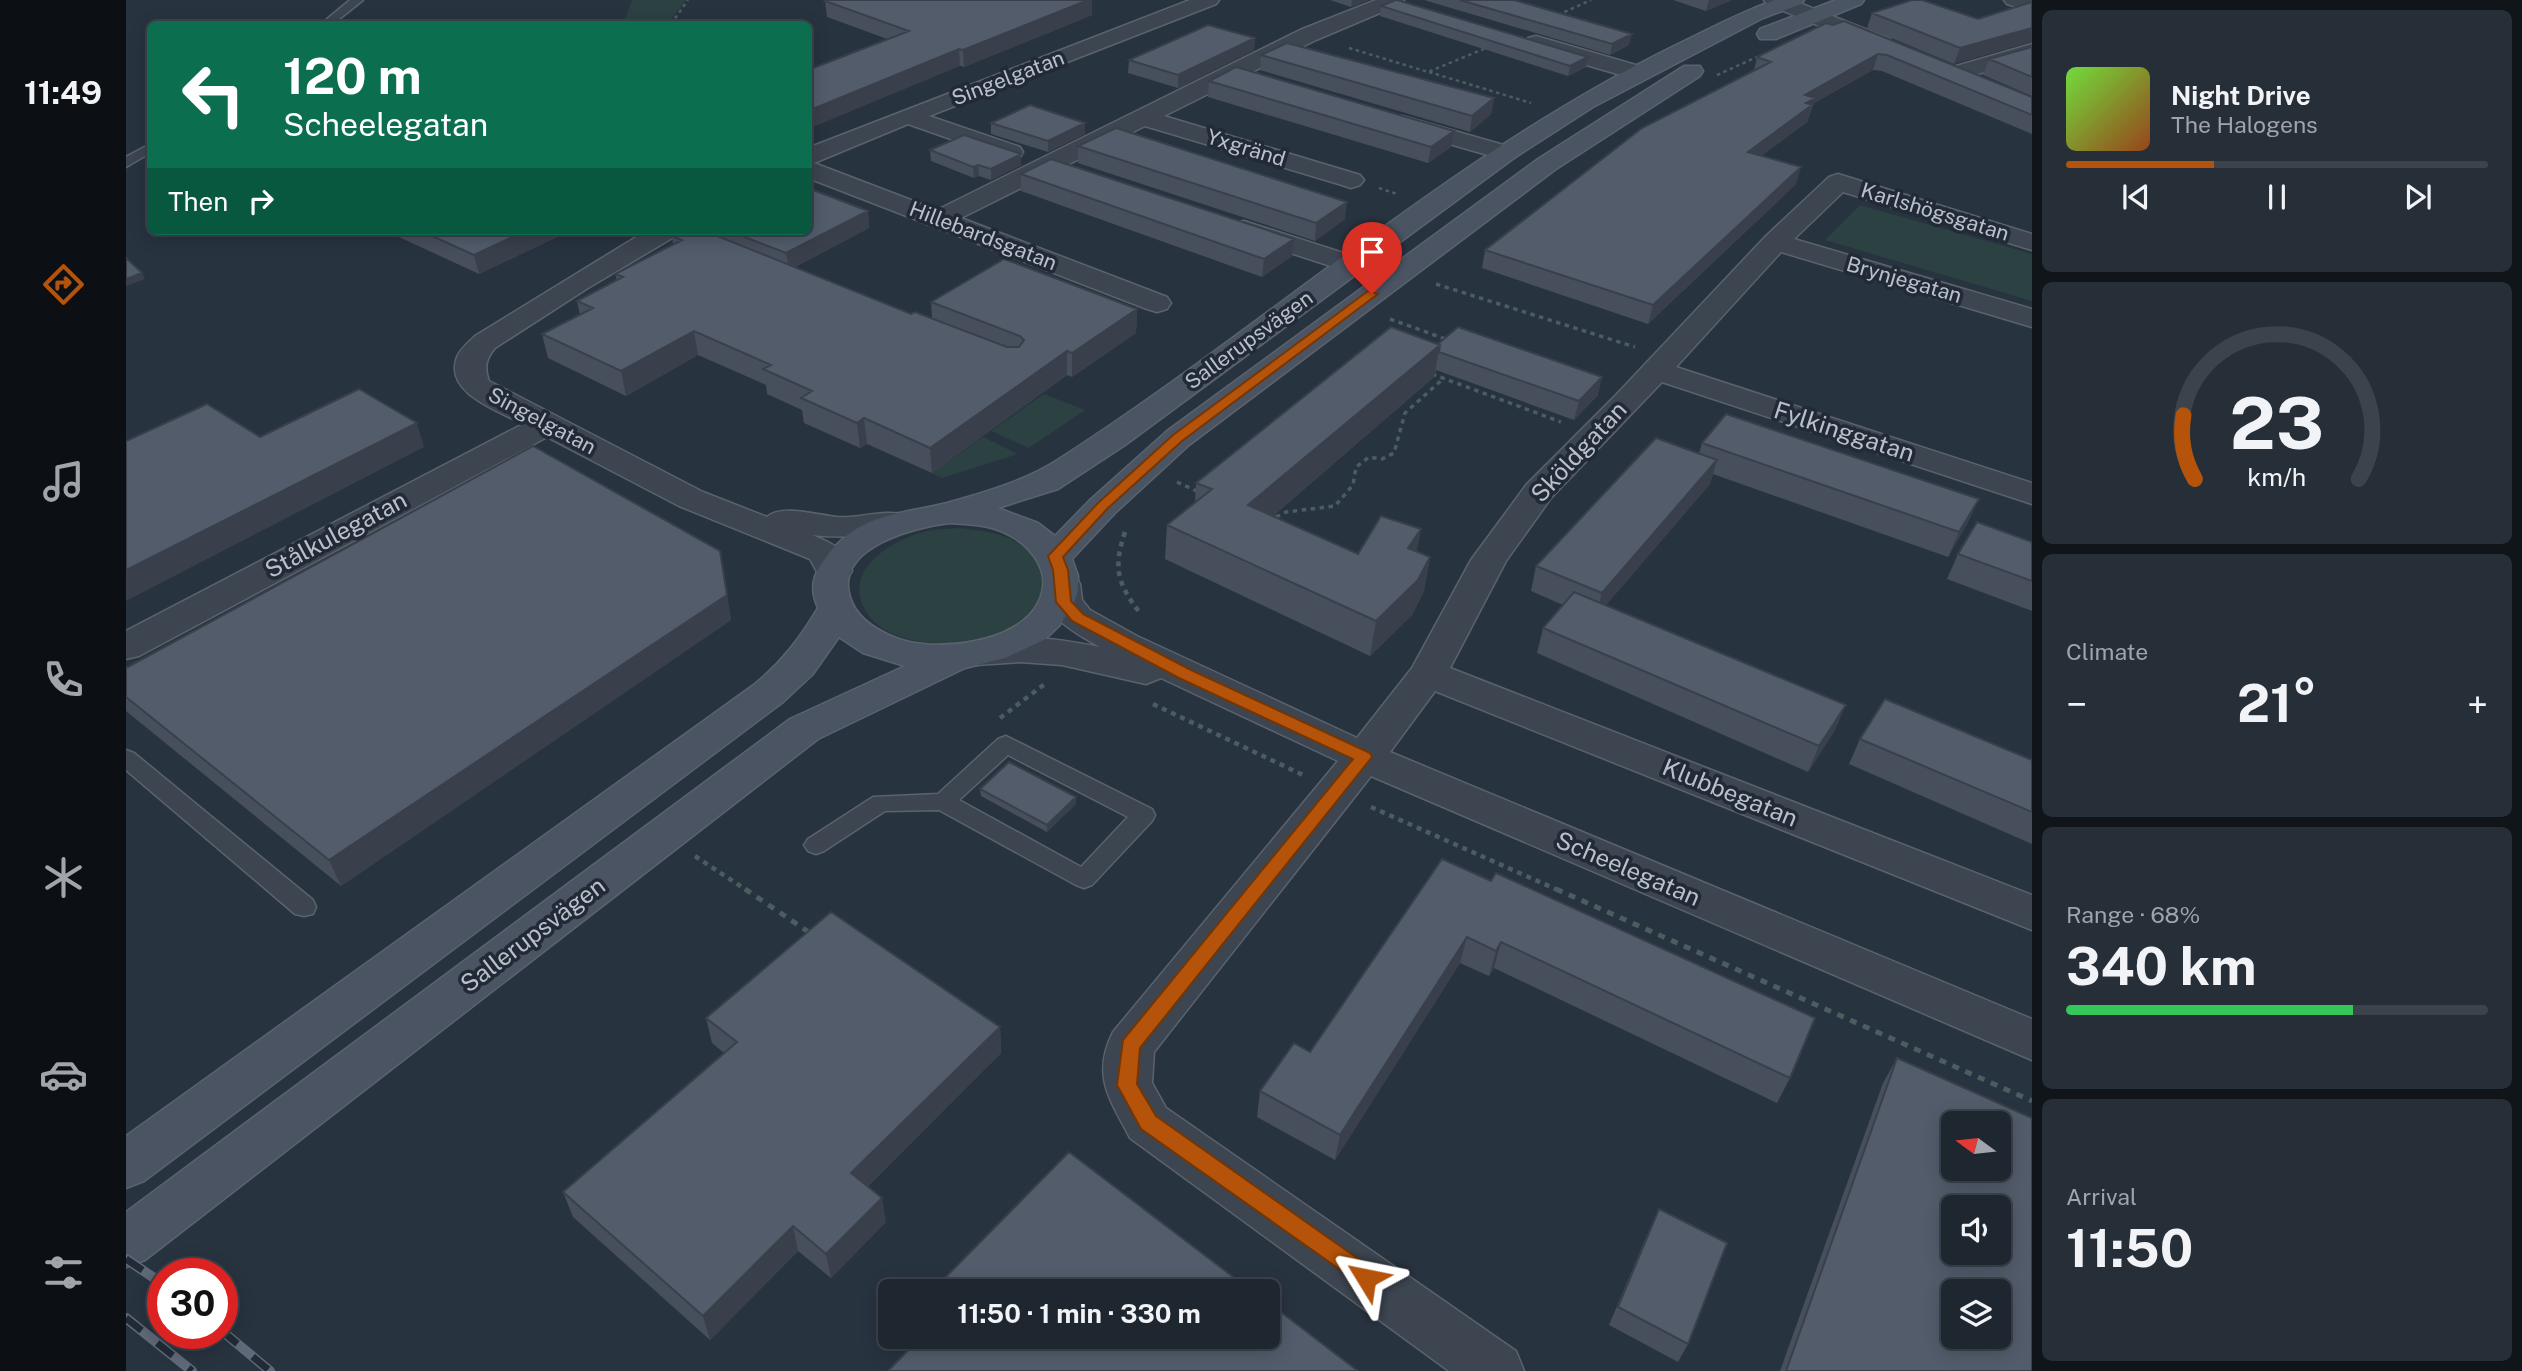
<!DOCTYPE html>
<meta charset="utf-8">
<style>
body{margin:0;font-family:"Public Sans",sans-serif;background:#262e38;color:#f1f3f6;height:100vh;display:flex;flex-direction:column;font-size:26px;white-space:nowrap}
*{box-sizing:border-box;margin:0}
p{font-size:23px;color:#a1a5ab}
.icon{flex:none;width:38px;height:38px;fill:none;stroke:currentColor;stroke-width:2;stroke-linecap:round;stroke-linejoin:round}
.map{position:relative;flex:1;overflow:hidden}
.side{display:flex;flex-direction:column;gap:10px;padding:10px;background:#10151a;width:490px}
.side>*{flex:none}
.hud{position:absolute;left:21px;top:21px;width:665px;height:214px;border-radius:10px;box-shadow:0 4px 18px #0003,0 0 0 2px #3c434c;background:#0b6e4f;color:#fff;overflow:hidden}
.needle{width:46px;rotate:285deg}
.controls{position:absolute;left:1815px;top:1111px;display:grid;gap:14px}
.controls a{display:grid;place-items:center;width:70px;height:70px;border-radius:10px;background:#1e2630;box-shadow:0 4px 18px #0003,0 0 0 2px #3c434c;font-size:35px}
.speed{position:absolute;left:21px;top:1258px;display:flex;gap:14px;font-size:35px;font-weight:700;text-align:center}
.speed>*{display:grid;place-content:center;width:91px;height:91px;border-radius:50%;background:#1e2630;box-shadow:0 4px 18px #0003,0 0 0 2px #3c434c;line-height:1}
.speed .limit{border:10px solid #d22;background:#fff;color:#111}
.pin{position:absolute;display:grid;place-items:center;width:60px;height:60px;color:#fff;margin:-72px -30px;border-radius:50% 50% 50% 0;rotate:-45deg;box-shadow:0 0 7px #0007}
.pin .icon{rotate:45deg}
.me{position:absolute;width:77px;margin:-38px;rotate:305deg;stroke-linejoin:round;filter:drop-shadow(0 0 5px #0008)}
.turn{display:flex;align-items:center;gap:24px;height:147px;padding:0 21px;font-size:32px}
.turn .icon{width:91px;height:91px;stroke-width:2.5}
.turn b{display:block;font-size:49px;line-height:60px}
.then{display:flex;align-items:center;height:66px;padding:0 21px;background:#0003;gap:14px;font-size:26px}
.big{font-size:52px;font-weight:700;line-height:1.1}
.side .card{flex:1;display:flex;flex-direction:column;justify-content:center;gap:10px;min-width:0;padding:0 24px;border-radius:10px;background:#262e38}
.side .dial{align-items:center;gap:0}
.dial svg{height:182px;overflow:visible;fill:none;stroke:#3c434c;stroke-width:7;stroke-linecap:round;text-anchor:middle}
.dial text{fill:#f1f3f6;stroke:none}
.song{display:flex;align-items:center;gap:21px}
.cover{width:84px;height:84px;border-radius:10px;background:linear-gradient(135deg,hsl(100 70% 55%),hsl(20 70% 35%))}
.played{height:7px;border-radius:4px;background:linear-gradient(90deg,#b45309 35%,#3c434c 35%)}
.keys{display:flex;justify-content:space-around;direction:ltr}
.heat{display:flex;justify-content:space-between;align-items:center;font-size:38px;direction:ltr}
.charge{height:10px;border-radius:5px;background:linear-gradient(90deg,#34c759 68%,#3c434c 0)}
.trip{position:absolute;left:752px;top:1279px;width:402px;height:70px;border-radius:10px;background:#1e2630;box-shadow:0 4px 18px #0003,0 0 0 2px #3c434c;font-weight:700;line-height:70px;text-align:center}
main{display:flex;flex:1;min-height:0}
.tabs{display:flex;flex-direction:column;width:126px;justify-content:space-around;align-items:center;background:#0c0f13;color:#a1a5ab}
.tabs .icon{width:49px;height:49px}
.tabs .on{color:#b45309}
.tabs b{font-size:32px;color:#f1f3f6}
.map>svg:first-child{display:block}
.green{fill:#2b4142}
.lines{fill:none;stroke-linecap:round;stroke-linejoin:round}
.service-casing{stroke:#5a636d;stroke-width:3}
.minor-casing{stroke:#5a636d;stroke-width:3}
.secondary-casing{stroke:#5a636d;stroke-width:3}
.path-far3{stroke:#4a5e60;stroke-width:2.5;stroke-dasharray:3.5 3.5;stroke-linecap:butt}
.path-far2{stroke:#4a5e60;stroke-width:3.5;stroke-dasharray:4.5 4.5;stroke-linecap:butt}
.path-far1{stroke:#4a5e60;stroke-width:4.5;stroke-dasharray:5 5;stroke-linecap:butt}
.path{stroke:#4a5e60;stroke-width:5;stroke-dasharray:7 7;stroke-linecap:butt}
.service{fill:#3c4550;fill-rule:evenodd}
.minor{fill:#3c4550;fill-rule:evenodd}
.secondary{fill:#4b5463;fill-rule:evenodd}
.rail-casing{stroke:#5f6977;stroke-width:10}
.rail{stroke:#212a36;stroke-width:7;stroke-dasharray:20;stroke-linecap:butt}
.wall{fill:#474f5c}
.shaded-wall{fill:#39404b}
.building{fill:#525c6b;stroke:#39404b;stroke-width:2;fill-rule:evenodd}
.route{fill:#b45309;stroke:#753606;stroke-width:2}
.labels{text-anchor:middle;stroke-width:7;stroke-linejoin:round;paint-order:stroke}
.far-street-label{font-size:21px;fill:#b9c0ca;stroke:#212a36}
.street-label{font-size:24px;fill:#b9c0ca;stroke:#212a36}
</style>
<main>
<nav class="tabs">
<b>11:49</b>
<svg class="icon on" aria-label="directions" viewBox="0 0 24 24"><path d="M12 3l9 9-9 9-9-9zM9 14v-3h6M13 9l2 2-2 2"/></svg>
<svg class="icon" aria-label="music" viewBox="0 0 24 24"><path d="M9 18V5l10-2v13"/><circle cx="6" cy="18" r="3"/><circle cx="16" cy="16" r="3"/></svg>
<svg class="icon" aria-label="phone" viewBox="0 0 24 24"><path d="M5 4h4l2 5-3 2q2 4 5 5l2-3 5 2v4C11 20 4 13 5 4z"/></svg>
<svg class="icon" aria-label="climate" viewBox="0 0 24 24"><path d="M12 3v18M4 7l16 10M4 17L20 7"/></svg>
<svg class="icon" aria-label="car" viewBox="0 0 24 24"><path d="M5 17H2v-5l4-1 3-4h7l3 4 3 1v5h-3M9 17h6M6 11h13"/><circle cx="7" cy="17" r="2"/><circle cx="17" cy="17" r="2"/></svg>
<svg class="icon" aria-label="filters" viewBox="0 0 24 24"><path d="M4 7h16M4 17h16"/><circle cx="9" cy="7" r="2"/><circle cx="15" cy="17" r="2"/></svg>
</nav>
<div class="map">
<svg width="1906" height="1371" viewBox="0 0 1906 1371">
<rect width="100%" height="100%" fill="#283340"/>
<!-- green -->
<path class="green" d="M506,0H560L542,24H497Z
M1734,205L1906,254V301L1699,240Z
M918,394L959,410L903,448L865,431Z
M857,437L892,454L816,478L806,473Z
M833,528C852,530 873,532 890,542C927,564 924,599 891,623C855,649 765,655 739,610C716,569 767,539 801,531C811,529 822,529 833,528Z"/>
<g class="lines">
<!-- service casing -->
<g class="service-casing">
<path id="service" d="M224,0H237L207,24H195Z
M24,144V153L0,167V157Z
M880,736L1026,809L1029,815L1026,821L966,885L958,888L950,885L813,810L759,811L698,851L690,854L682,851L678,845L682,839L747,797L812,794L872,739ZM882,755L1002,817L955,867L833,800Z
M0,750L8,753L187,900L190,907L187,914L178,916L169,914L0,770Z"/>
</g>
<!-- minor casing -->
<g class="minor-casing">
<path id="minor" d="M1064,0H1093L1090,4L803,116L894,147L897,152L894,157L885,159L876,157L782,124L688,163L811,210L1174,30L1250,0H1278L1275,4L1190,40L1038,116L1234,175L1238,180L1234,185L1225,188L1216,185L1019,126L835,218L1041,297L1045,303L1041,309L1031,312L1021,309L682,178V148Z
M1638,0H1666L1764,39L1767,44L1764,49H1748L1641,4Z
M1878,0H1906V12L1881,4Z
M1410,36L1520,68L1523,73L1520,78L1512,80L1402,48L1399,43L1402,38Z
M1906,44V58L1828,81L1820,79L1817,74L1820,69Z
M1276,116L1388,148L1391,153L1388,158L1379,160L1268,128L1264,123L1268,118Z
M1712,174L1906,234V250L1717,192L1668,239L1906,309V327L1655,252L1550,367L1906,483V504L1536,382L1425,498L1380,561L1324,668L1906,895V930L1309,691L1264,752L1906,1019V1060L1245,776L1028,1052L1026,1083L1040,1108L1390,1351L1398,1371H1323L1004,1138C984,1099 965,1076 987,1032L1212,761L1035,678L1020,684L936,665L894,662L850,665L837,662L831,653L837,644C881,632 929,638 974,647C951,634 902,609 923,576L936,573L949,576L954,584L956,600L964,610L1011,636L1231,738L1286,668L1345,560L1401,484L1490,395L1640,236L1703,177Z
M1118,221L1236,259L1240,265L1236,271L1226,273L1109,235L1105,229L1109,223Z
M520,231H552L548,237L462,288L369,348C360,359 358,367 363,381L577,492L641,517C655,504 691,515 710,517C733,519 757,509 780,515L785,522L780,529C749,537 718,538 686,535C706,543 719,549 726,571L721,579L708,582L695,579L684,559L553,506L421,437L13,656L0,659V631L397,424C373,411 317,393 331,357C334,349 343,342 349,336Z"/>
</g>
<!-- secondary casing -->
<g class="secondary-casing">
<path id="secondary" d="M1649,0H1678L1675,4L1637,18L1467,107L1388,158L999,445L932,489L872,508L912,523L929,536L965,499L1041,431L1412,159L1558,66H1574L1577,71L1574,76L1430,169L1063,445L989,513L946,559L952,576V590L948,604L933,626L918,640L879,658L839,668L692,739L19,1260L0,1267V1212L664,719L779,666L737,653L713,637L687,674L657,702L18,1181L0,1188V1136L629,684C656,662 674,638 692,608C684,590 686,576 698,560C731,513 772,515 821,503C858,493 898,481 930,461C1137,328 1321,159 1542,49C1578,32 1612,13 1649,0ZM823,523C837,524 852,524 866,528C898,537 930,568 912,603C891,644 808,653 770,638C750,630 730,618 724,597C708,547 790,527 823,523Z
M1710,0H1738L1735,4L1650,39H1634L1631,34L1634,29Z"/>
</g>
<!-- path-far3 -->
<path class="path-far3" d="M1432,15L1465,0
M545,24L562,0
M1223,48L1302,72L1360,48
M1303,72L1405,103
M1591,75L1631,57
M1253,188L1271,194"/>
<!-- path-far2 -->
<path class="path-far2" d="M1310,284L1509,347
M1264,319L1325,341
M1306,374L1435,422
M1051,482L1075,493
M1150,517L1160,512L1209,506L1227,485L1230,467L1243,457L1256,459L1268,453L1279,413L1318,378"/>
<!-- path-far1 -->
<path class="path-far1" d="M1147,519L1153,516
M999,532C987,568 991,583 1014,613
M1027,704L1177,775
M874,718L920,683
M1245,807L1434,891
M569,856L622,891"/>
<!-- path -->
<path class="path" d="M619,889L684,933
M1430,889L1906,1101"/>
<!-- service -->
<use href="#service" class="service"/>
<!-- minor -->
<use href="#minor" class="minor"/>
<!-- secondary -->
<use href="#secondary" class="secondary"/>
<!-- rail casing -->
<g class="rail-casing">
<path id="rail" d="M0,1259L37,1284
M0,1318L66,1371
M96,1331L144,1371"/>
</g>
<!-- rail -->
<use href="#rail" class="rail"/>
</g>
<!-- wall -->
<path class="wall" d="M702,0H966V15L838,67L701,17L699,1Z
M1204,0H1243L1225,7Z
M1298,0H1388L1503,45L1484,55Z
M1547,0H1606L1580,11Z
M1255,6L1462,57L1460,67L1442,76L1254,16Z
M1746,13L1852,19L1828,64L1741,28Z
M1700,23L1906,97V134L1756,71L1747,70L1688,103L1681,122L1635,156L1670,184L1522,324L1356,268L1359,250L1628,71L1631,57Z
M1129,38L1128,50L1052,88L1002,73L1003,60Z
M1906,47V96L1857,75L1863,59Z
M1135,55L1368,98L1365,114L1344,132L1134,70Z
M1083,81L1325,147L1302,163L1082,97Z
M865,123L959,134L922,152L865,134Z
M952,146L1219,219L1189,241L952,163Z
M804,150L895,165L865,180L853,176L848,178L805,161Z
M895,174L1166,256L1136,277L895,191Z
M742,211L743,228L669,267L785,314L806,318L805,302L1011,309L1010,333L946,377L941,375L806,473L741,444L734,448L678,423L676,410L641,394L640,385L572,355L500,396L422,358L416,334L454,315L451,301L491,280L489,274L547,245L546,236L585,233L584,231H682Z
M271,231H444L353,274L273,237Z
M1312,344L1472,395L1448,420L1310,370L1308,377L1147,516L1232,554L1291,552L1304,557L1298,591L1286,615L1244,656L1039,559L1041,525L1069,503L1070,483Z
M1576,443L1853,499L1841,524L1822,557L1587,474L1584,484L1480,605L1709,730L1682,772L1411,653L1417,628L1437,605L1405,591L1410,566L1573,453Z
M1906,542V611L1821,579L1832,554Z
M594,551L605,620L215,886L0,711V668Z
M1734,739L1906,760V844L1723,764Z
M854,789L950,797V804L921,832L855,796Z
M1316,859L1664,1078L1651,1103L1368,968L1363,976L1334,963L1209,1160L1131,1117L1134,1091L1184,1052Z
M580,1018L874,1027L875,1053L742,1186L760,1222L705,1278L672,1251L584,1340L447,1217L437,1192L598,1053L586,1043Z
M1771,1058L1906,1371H1654L1757,1083Z
M1524,1228L1562,1344L1552,1362L1483,1325Z
M779,1337H1143L784,1348L780,1345Z"/>
<!-- shaded-wall -->
<path class="shaded-wall" d="M962,0H966V15L838,67L837,50Z
M1226,0H1243L1225,7Z
M1583,0H1606L1580,11Z
M1906,28V42L1828,64L1834,48Z
M1506,34L1503,45L1484,55L1486,44Z
M1129,38L1128,50L1052,88V75Z
M833,49L834,66L682,129V111Z
M1752,54L1747,70L1688,103L1681,122L1617,169L1622,152L1679,95Z
M1462,57L1460,67L1442,76L1444,66Z
M1368,98L1365,114L1344,132L1346,116Z
M959,123V134L922,152V141Z
M1328,131L1325,147L1302,163L1305,147Z
M895,154V165L865,180V169Z
M852,165L853,176L848,178L847,167Z
M1675,167L1670,184L1522,324L1527,305Z
M1221,202L1219,219L1189,241L1190,223Z
M742,211L743,228L663,270L660,253Z
M399,231H444L353,274L348,255Z
M1168,239L1166,256L1136,277L1138,259Z
M16,273L19,279L0,286V279Z
M1011,309L1010,333L946,377V353Z
M568,331L572,355L500,396L495,371Z
M1314,345L1308,377L1120,539L1122,505Z
M941,351V375L806,473L804,448Z
M1476,377L1472,395L1448,420L1453,401Z
M738,418L741,444L734,448L731,423Z
M291,423L298,447L0,601V570Z
M1591,460L1584,484L1469,618L1476,593Z
M1853,499L1841,524L1822,557L1833,532Z
M1295,529L1289,563L1282,548Z
M594,551L605,620L215,886L203,860Z
M1304,557L1298,591L1286,615L1244,656L1250,621Z
M1720,705L1709,730L1682,772L1693,746Z
M950,797V804L921,832V825Z
M1341,937L1334,963L1209,1160L1214,1135Z
M1375,942L1368,968L1363,976L1370,951Z
M874,1027L875,1053L729,1198L725,1173Z
M756,1198L760,1222L705,1278L700,1254Z
M667,1226L672,1251L584,1340L577,1316Z"/>
<!-- building -->
<path class="building" d="M702,0H962L837,50L833,49L682,111V70L783,31L699,1Z
M1270,0H1271L1462,57L1444,66L1255,6Z
M1334,0H1388L1506,34L1486,44Z
M1786,0H1796L1852,19L1906,2V28L1834,48L1746,13Z
M1718,21L1906,97V115L1761,55L1752,54L1679,95L1690,98L1680,103L1686,105L1622,152L1675,167L1527,305L1359,250L1516,128L1645,62L1631,57L1700,23L1707,25Z
M1082,25L1129,38L1052,75L1003,60Z
M1161,43L1368,98L1346,116L1135,55Z
M1906,47V77L1863,59Z
M1110,67L1328,131L1305,147L1083,81Z
M904,105L959,123L922,141L865,123Z
M990,128L1221,202L1190,223L952,146Z
M838,135L895,154L865,169L852,165L847,167L804,150Z
M925,159L1168,239L1138,259L895,174Z
M682,188L742,211L660,253L603,231H682Z
M295,231H399L348,255Z
M555,231H579L785,314L789,312L881,347H893L898,340L894,336L805,302L878,259L1011,309L946,353L941,351L804,448L738,418L731,423L675,398L686,391L637,369L645,365L568,331L495,371L416,334L467,308L451,301L497,277L489,274L556,240L546,236Z
M0,258L16,273L0,279Z
M1265,327L1314,345L1122,505L1232,554L1255,516L1295,529L1282,548L1304,557L1292,580L1250,621L1041,525L1086,489L1070,483Z
M1332,327L1476,377L1453,401L1313,352L1314,345L1312,344Z
M233,389L291,423L0,570V441L81,404L134,437Z
M1600,414L1853,499L1833,532L1576,443Z
M1530,438L1591,460L1476,593L1410,566Z
M407,446L594,551L601,595L203,860L0,697V668Z
M1851,522L1906,542V581L1832,554Z
M1448,592L1720,705L1693,746L1417,628Z
M1759,699L1906,760V812L1734,739Z
M883,762L950,797L921,825L854,789Z
M1316,859L1365,881L1370,873L1689,1018L1664,1078L1375,942L1370,951L1341,937L1214,1135L1134,1091L1168,1043L1184,1052Z
M705,912L874,1027L725,1173L756,1198L700,1254L667,1226L577,1316L437,1192L611,1042L580,1018Z
M1771,1058L1906,1118V1371H1660ZM1827,1124H1872V1169H1827ZM1827,1208H1872V1253H1827ZM1827,1292H1872V1337H1827Z
M943,1152L1127,1292H805Z
M1533,1209L1601,1243L1562,1344L1492,1307Z
M1143,1303L1232,1371H762L795,1337H1143Z"/>
<!-- route -->
<path class="route" d="M1242,291L1252,294L1056,441L981,509L937,557L942,570L945,601L957,614L1065,670L1244,753L1246,757L1014,1048L1011,1084L1030,1116L1248,1270L1251,1278L1248,1285L1240,1288L1015,1129L991,1085L997,1040L1227,759L1053,678L946,621L930,602L927,570L922,556L972,503L1047,435Z"/>
<g class="labels">
<!-- far-street labels -->
<g class="far-street-label">
<text transform="translate(882 78) rotate(-21)" y="7">Singelgatan</text>
<text transform="translate(1120 148) rotate(17)" y="7">Yxgränd</text>
<text transform="translate(1809 212) rotate(17)" y="7">Karlshögsgatan</text>
<text transform="translate(857 236) rotate(21)" y="7">Hillebardsgatan</text>
<text transform="translate(1778 280) rotate(16)" y="7">Brynjegatan</text>
<text transform="translate(1123 340) rotate(-36)" y="7">Sallerupsvägen</text>
<text transform="translate(416 421) rotate(28)" y="7">Singelgatan</text>
</g>
<!-- street labels -->
<g class="street-label">
<text transform="translate(1718 432) rotate(18)" y="8">Fylkinggatan</text>
<text transform="translate(1453 452) rotate(-47)" y="8">Sköldgatan</text>
<text transform="translate(210 535) rotate(-28)" y="8">Stålkulegatan</text>
<text transform="translate(1604 793) rotate(22)" y="8">Klubbegatan</text>
<text transform="translate(1502 869) rotate(23)" y="8">Scheelegatan</text>
<text transform="translate(407 935) rotate(-37)" y="8">Sallerupsvägen</text>
</g>
</g>
</svg>
<div class="controls">
<a><svg class="needle" viewBox="-14 -14 28 28"><path d="M0-13l5 13h-10z" fill="#e53935"/><path d="M0 13l5-13h-10z" fill="#a1a5ab"/></svg></a>
<a><svg class="icon" aria-label="sound" viewBox="0 0 24 24"><path d="M4 9h4l5-4v14l-5-4H4zM17 9q2 3 0 6"/></svg></a>
<a><svg class="icon" aria-label="layers" viewBox="0 0 24 24"><path d="M12 4l9 5-9 5-9-5zM3 14l9 5 9-5"/></svg></a>
</div>
<div class="speed"><div class="limit">30</div></div>
<div class="pin" style="left:1246px;top:294px;background:#d93025"><svg class="icon" aria-label="arrive" viewBox="0 0 24 24"><path d="M6 21V4h12l-3 4 3 4H6"/></svg></div>
<svg class="me" style="left:1240px;top:1278px" viewBox="-20 -20 40 40"><path d="M0-17L14 15 0 8-14 15z" fill="#b45309" stroke="#fff" stroke-width="4"/></svg>
<div class="trip">11:50 · 1 min · 330 m</div>
<div class="hud">
<div class="turn"><svg class="icon" aria-label="left" viewBox="0 0 24 24"><path d="M17 20v-9H6M10 6l-5 5 5 5"/></svg><div><b>120 m</b>Scheelegatan</div></div>
<div class="then">Then<svg class="icon" aria-label="right" viewBox="0 0 24 24"><path d="M7 20v-9h11M14 6l5 5-5 5"/></svg></div>
</div>
</div>
<section class="side">
<div class="card">
<div class="song"><i class="cover"></i><div><b>Night Drive</b><p>The Halogens</p></div></div>
<div class="played"></div>
<div class="keys"><svg class="icon" aria-label="previous" viewBox="0 0 24 24"><path d="M18 5L8 12l10 7zM5 5v14"/></svg><svg class="icon" aria-label="pause" viewBox="0 0 24 24"><path d="M8 5v14M16 5v14"/></svg><svg class="icon" aria-label="next" viewBox="0 0 24 24"><path d="M6 5l10 7-10 7zM19 5v14"/></svg></div>
</div>
<div class="card dial"><svg viewBox="0 0 100 80">
<path d="M14 69A42 42 0 1 1 86 69"/>
<path d="M14 69A42 42 0 0 1 9 41" stroke="#b45309"/>
<text x="50" y="56" font-size="32" font-weight="700">23</text>
<text x="50" y="72" font-size="11">km/h</text>
</svg></div>
<div class="card"><p>Climate</p>
<div class="heat"><a>−</a><b class="big">21°</b><a>+</a></div>
</div>
<div class="card"><p>Range · 68%</p><b class="big">340 km</b><div class="charge"></div></div>
<div class="card"><p>Arrival</p><b class="big">11:50</b></div>
</section>
</main>
